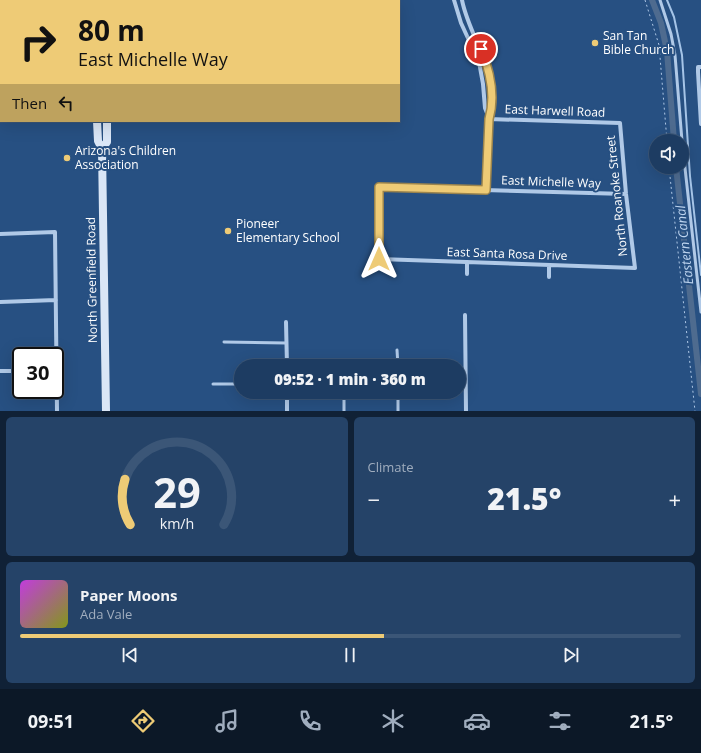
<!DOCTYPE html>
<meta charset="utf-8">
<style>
body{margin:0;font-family:"Open Sans",sans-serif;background:#254368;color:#f1f3f6;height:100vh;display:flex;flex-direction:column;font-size:15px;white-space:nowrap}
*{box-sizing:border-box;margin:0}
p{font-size:13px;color:#a0adbe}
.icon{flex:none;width:22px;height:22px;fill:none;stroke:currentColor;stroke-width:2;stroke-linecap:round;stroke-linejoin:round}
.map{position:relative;height:411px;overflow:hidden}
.side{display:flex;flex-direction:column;gap:6px;padding:6px;background:#102136;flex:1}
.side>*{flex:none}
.hud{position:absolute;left:0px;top:0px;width:400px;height:122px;box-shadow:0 4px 16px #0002,0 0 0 1px #3b5677;background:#eecb76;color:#111;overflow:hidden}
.controls{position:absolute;left:649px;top:134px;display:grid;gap:8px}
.controls a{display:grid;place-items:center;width:40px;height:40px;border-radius:50%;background:#1d3c62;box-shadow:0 4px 16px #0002,0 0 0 1px #3b5677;font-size:20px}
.speed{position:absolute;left:12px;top:347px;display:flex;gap:8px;font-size:20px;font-weight:700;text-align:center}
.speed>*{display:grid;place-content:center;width:52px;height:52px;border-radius:50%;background:#1d3c62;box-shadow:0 4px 16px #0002,0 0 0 1px #3b5677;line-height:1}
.speed .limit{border:2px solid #111;border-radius:6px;background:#fff;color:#111}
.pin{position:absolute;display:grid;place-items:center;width:34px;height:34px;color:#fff;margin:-17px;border:2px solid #fff;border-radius:50%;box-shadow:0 1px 4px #0007}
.me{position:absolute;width:44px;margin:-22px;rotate:0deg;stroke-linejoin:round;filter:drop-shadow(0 0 3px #0008)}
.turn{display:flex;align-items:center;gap:14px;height:84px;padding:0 12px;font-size:18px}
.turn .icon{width:52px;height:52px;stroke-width:2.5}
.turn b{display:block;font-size:28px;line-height:34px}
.then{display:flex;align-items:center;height:38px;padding:0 12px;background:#0003;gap:8px;font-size:15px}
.big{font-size:30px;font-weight:800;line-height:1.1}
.side .tile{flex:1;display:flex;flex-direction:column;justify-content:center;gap:6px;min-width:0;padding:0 14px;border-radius:6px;background:#254368}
.side .dial{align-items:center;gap:0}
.dial svg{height:104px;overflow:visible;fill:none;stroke:#3b5677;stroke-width:7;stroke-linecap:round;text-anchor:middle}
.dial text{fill:#f1f3f6;stroke:none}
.song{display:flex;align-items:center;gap:12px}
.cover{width:48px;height:48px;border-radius:6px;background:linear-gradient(135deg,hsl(290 70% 55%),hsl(70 70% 35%))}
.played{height:4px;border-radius:2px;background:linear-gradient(90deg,#eecb76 55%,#3b5677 55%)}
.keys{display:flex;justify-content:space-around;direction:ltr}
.heat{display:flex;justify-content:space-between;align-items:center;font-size:22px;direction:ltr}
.side .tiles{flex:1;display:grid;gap:6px;grid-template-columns:1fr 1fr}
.tile:last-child{grid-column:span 2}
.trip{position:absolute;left:234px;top:359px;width:232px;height:40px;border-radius:20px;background:#1d3c62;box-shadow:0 4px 16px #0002,0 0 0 1px #3b5677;font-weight:800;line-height:40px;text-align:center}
.menu{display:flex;height:64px;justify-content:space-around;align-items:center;background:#0c1827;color:#a0adbe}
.menu .icon{width:28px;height:28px}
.menu .on{color:#eecb76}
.menu b{font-size:18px;color:#f1f3f6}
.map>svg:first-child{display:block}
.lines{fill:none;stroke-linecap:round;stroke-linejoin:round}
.stream{stroke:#a5c4e7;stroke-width:2}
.canal{stroke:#4e6b8f;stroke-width:6}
.path{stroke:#b0c9e7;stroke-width:1;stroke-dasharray:2 3;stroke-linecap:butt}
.service{stroke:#b0c9e7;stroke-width:3}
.minor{stroke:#b0c9e7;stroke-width:4}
.secondary{stroke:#dae6f6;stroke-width:8}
.route-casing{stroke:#9b844d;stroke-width:10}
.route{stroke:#eecb76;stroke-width:7}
.poi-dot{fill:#eecb76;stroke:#275082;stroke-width:1.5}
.labels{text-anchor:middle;stroke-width:4;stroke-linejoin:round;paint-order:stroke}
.poi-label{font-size:12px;fill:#fff;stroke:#275082;text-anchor:start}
.street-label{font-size:12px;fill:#fff;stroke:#275082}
.water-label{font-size:13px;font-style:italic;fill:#bcd3ee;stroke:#275082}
</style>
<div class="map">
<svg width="701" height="411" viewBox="0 0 701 411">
<rect width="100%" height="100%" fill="#275082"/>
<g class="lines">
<!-- stream -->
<path class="stream" d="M667,0L674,17L682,55L690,176L701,275"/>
<!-- canal -->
<path class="canal" d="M652,0L661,23L667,51L674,141
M676,167L701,394"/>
<!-- path -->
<path class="path" d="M645,0L659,45L667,141
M669,167L695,411"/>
<!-- service -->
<path class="service" d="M185,0V1
M660,0L671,34L675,55L682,141
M64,1V0
M682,141L701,312
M224,342L286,343
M397,350L398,366
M213,384H241
M398,392V411
M344,411V392"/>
<!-- minor -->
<path class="minor" d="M454,0L461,23L479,62L483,84L485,108L489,118
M462,0C470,41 503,74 489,119L486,190
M701,67H698V72L701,124
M489,119L620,123L626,194L635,268L379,259V187L626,194
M0,234L55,232L57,411
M467,274V262
M549,277V265
M0,302L56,300
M465,315L466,411
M286,322L287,366
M0,371H21
M287,392V411"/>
<!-- secondary -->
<path class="secondary" d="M96,0V1
M109,0V1
M97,121L98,141L102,149L106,411
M102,149L107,142V121"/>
</g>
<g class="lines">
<!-- route casing -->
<g class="route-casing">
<path id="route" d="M379,259V187L486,190L489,119C496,95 490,71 481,49"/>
</g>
<!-- route -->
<use href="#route" class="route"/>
</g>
<!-- markers -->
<g class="poi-dot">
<circle cx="595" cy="43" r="4"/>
<circle cx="67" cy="158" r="4"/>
<circle cx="228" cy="231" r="4"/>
</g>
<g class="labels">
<!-- poi labels -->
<g class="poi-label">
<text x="603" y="40">San Tan<tspan x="603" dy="14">Bible Church</tspan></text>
<text x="75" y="155">Arizona's Children<tspan x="75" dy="14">Association</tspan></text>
<text x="236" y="228">Pioneer<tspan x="236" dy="14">Elementary School</tspan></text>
</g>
<!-- street labels -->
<g class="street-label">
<text transform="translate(555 111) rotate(2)" y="4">East Harwell Road</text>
<text transform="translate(551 182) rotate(2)" y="4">East Michelle Way</text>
<text transform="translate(617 196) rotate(-96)" y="4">North Roanoke Street</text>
<text transform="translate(507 254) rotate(2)" y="4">East Santa Rosa Drive</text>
<text transform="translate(92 280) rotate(-91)" y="4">North Greenfield Road</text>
</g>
<!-- water labels -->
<g class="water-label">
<text transform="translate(684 245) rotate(-96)" y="5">Eastern Canal</text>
</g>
</g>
</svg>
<div class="controls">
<a><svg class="icon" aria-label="sound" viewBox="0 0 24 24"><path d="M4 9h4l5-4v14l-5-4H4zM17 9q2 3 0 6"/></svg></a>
</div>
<div class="speed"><div class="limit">30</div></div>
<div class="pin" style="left:481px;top:49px;background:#d93025"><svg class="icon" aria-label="arrive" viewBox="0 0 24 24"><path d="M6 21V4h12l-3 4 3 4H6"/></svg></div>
<svg class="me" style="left:379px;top:259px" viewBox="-20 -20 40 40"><path d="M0-17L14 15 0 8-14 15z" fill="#eecb76" stroke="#fff" stroke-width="4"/></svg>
<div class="trip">09:52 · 1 min · 360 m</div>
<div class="hud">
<div class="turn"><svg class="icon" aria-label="right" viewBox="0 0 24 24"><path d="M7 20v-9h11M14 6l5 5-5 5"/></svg><div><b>80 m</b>East Michelle Way</div></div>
<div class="then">Then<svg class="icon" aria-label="left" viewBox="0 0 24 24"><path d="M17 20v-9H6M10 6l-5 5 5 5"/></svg></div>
</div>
</div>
<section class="side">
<div class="tiles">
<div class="tile dial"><svg viewBox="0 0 100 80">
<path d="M14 69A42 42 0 1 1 86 69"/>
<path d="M14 69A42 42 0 0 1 10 34" stroke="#eecb76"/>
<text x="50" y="56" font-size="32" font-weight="700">29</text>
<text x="50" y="72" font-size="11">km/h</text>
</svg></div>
<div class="tile"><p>Climate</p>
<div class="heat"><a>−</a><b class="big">21.5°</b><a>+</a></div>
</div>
<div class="tile">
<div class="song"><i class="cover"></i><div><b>Paper Moons</b><p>Ada Vale</p></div></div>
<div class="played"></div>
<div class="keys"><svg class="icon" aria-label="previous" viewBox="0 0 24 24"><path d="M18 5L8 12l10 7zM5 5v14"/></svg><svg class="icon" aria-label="pause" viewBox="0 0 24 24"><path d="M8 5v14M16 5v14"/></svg><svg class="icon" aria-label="next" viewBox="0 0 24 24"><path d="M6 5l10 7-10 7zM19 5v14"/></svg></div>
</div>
</div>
</section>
<nav class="menu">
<b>09:51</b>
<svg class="icon on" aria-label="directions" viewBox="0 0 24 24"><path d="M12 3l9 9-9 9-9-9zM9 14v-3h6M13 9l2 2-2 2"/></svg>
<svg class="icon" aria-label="music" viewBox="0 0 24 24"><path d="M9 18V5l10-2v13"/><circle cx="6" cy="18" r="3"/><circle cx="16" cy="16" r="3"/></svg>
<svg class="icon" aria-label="phone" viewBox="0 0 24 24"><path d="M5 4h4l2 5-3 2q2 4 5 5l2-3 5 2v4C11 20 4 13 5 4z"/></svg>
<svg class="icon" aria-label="climate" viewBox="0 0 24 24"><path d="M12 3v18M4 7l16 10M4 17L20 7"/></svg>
<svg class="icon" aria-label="car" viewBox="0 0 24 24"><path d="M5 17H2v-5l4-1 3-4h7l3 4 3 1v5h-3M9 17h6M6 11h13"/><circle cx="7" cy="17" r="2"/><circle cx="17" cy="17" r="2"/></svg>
<svg class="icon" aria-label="filters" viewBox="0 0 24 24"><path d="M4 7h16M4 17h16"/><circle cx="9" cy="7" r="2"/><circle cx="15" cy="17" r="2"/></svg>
<b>21.5°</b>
</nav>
